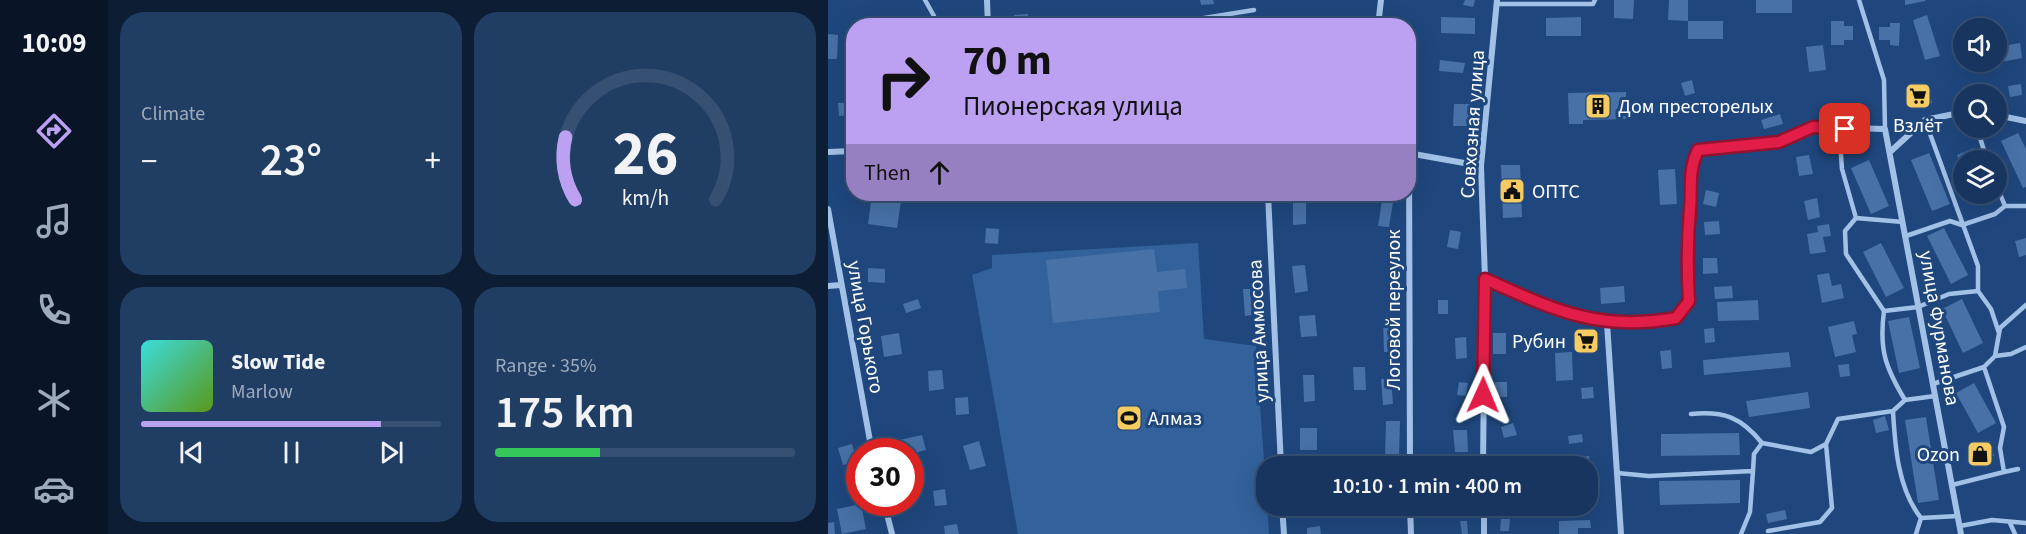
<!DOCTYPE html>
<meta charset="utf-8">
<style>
body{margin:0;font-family:"Source Sans 3",sans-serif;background:#203d64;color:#f1f3f6;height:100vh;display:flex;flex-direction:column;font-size:22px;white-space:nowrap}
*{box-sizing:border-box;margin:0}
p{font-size:20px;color:#9eabbc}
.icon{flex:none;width:33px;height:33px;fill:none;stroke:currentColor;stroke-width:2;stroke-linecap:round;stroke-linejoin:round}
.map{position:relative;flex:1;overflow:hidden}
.drawer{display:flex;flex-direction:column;gap:12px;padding:12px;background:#0d1d34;width:720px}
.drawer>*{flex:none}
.hud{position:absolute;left:18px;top:18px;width:570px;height:183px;border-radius:24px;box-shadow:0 6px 24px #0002,0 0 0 2px #365073;background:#bca0f2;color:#111;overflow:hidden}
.fabs{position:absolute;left:1125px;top:18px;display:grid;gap:12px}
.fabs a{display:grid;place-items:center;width:54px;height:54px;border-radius:50%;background:#17355e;box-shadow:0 6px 24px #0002,0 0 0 2px #365073;font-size:30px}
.speed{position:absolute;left:18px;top:438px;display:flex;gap:12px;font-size:30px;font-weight:700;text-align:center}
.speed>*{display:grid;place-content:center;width:78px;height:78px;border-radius:50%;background:#17355e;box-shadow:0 6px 24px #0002,0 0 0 2px #365073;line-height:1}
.speed .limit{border:9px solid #d22;background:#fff;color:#111}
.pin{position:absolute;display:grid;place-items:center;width:51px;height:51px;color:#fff;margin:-26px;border-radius:12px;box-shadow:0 3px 9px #0006}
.me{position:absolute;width:66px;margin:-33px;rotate:1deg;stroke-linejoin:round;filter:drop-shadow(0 0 4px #0008)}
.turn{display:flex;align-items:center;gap:21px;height:126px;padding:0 18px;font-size:27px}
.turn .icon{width:78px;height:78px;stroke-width:2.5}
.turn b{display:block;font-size:42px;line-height:51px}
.then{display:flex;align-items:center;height:57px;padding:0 18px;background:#0003;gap:12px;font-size:22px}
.big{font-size:45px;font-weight:600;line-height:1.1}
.drawer .tile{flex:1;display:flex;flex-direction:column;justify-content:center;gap:9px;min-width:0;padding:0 21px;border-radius:24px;background:#203d64}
.drawer .dial{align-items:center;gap:0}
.dial svg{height:156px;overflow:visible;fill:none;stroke:#365073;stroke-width:7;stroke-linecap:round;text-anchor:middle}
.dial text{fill:#f1f3f6;stroke:none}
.song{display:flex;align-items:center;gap:18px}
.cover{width:72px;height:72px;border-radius:9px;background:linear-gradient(135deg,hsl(180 70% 55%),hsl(90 70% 35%))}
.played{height:6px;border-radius:3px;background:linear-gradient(90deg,#bca0f2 80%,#365073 80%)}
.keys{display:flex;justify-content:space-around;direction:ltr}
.heat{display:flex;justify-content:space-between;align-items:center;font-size:33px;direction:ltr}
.charge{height:9px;border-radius:4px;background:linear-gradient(90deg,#34c759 35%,#365073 0)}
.drawer .tiles{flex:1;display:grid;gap:12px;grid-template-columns:repeat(2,1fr)}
.trip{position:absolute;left:428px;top:456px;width:342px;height:60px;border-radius:24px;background:#17355e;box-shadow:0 6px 24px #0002,0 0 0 2px #365073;font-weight:600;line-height:60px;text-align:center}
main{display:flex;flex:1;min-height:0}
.tab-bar{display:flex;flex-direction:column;width:108px;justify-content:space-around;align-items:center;background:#091526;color:#9eabbc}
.tab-bar .icon{width:42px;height:42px}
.tab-bar .current{color:#bca0f2}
.tab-bar b{font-size:27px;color:#f1f3f6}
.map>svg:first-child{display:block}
.pitch{fill:#32619c}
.building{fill:#4771a7}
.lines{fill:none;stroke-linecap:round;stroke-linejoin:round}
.service{stroke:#a2c1e7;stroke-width:4.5}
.minor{stroke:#a2c1e7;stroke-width:6}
.route-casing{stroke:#92132f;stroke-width:15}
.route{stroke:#e11d48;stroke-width:10}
.labels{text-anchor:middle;stroke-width:6;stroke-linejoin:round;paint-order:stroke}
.poi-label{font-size:20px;fill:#fff;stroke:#1f477d;text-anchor:start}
.street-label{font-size:20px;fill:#fff;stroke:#1f477d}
</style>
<main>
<nav class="tab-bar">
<b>10:09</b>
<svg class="icon current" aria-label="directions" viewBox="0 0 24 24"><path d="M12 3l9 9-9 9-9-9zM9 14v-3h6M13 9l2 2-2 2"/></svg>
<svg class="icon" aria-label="music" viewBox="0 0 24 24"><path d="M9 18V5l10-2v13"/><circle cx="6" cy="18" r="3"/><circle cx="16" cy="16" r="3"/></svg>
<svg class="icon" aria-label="phone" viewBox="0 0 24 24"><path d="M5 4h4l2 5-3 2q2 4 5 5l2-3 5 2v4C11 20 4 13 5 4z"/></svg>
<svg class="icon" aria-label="climate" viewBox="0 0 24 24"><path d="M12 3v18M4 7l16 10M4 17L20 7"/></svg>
<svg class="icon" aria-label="car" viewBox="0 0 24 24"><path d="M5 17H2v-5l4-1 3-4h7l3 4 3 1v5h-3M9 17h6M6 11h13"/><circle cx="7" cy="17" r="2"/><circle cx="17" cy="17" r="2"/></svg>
</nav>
<section class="drawer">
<div class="tiles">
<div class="tile"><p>Climate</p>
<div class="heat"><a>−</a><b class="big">23°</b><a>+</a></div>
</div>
<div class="tile dial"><svg viewBox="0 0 100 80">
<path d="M14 69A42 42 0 1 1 86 69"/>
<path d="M14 69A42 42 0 0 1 9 37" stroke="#bca0f2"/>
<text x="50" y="56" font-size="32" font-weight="700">26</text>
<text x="50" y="72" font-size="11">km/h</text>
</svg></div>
<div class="tile">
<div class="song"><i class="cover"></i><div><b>Slow Tide</b><p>Marlow</p></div></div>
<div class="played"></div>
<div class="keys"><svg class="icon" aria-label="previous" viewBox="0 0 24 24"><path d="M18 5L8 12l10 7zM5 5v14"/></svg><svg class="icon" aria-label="pause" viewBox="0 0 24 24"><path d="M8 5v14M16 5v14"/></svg><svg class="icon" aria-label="next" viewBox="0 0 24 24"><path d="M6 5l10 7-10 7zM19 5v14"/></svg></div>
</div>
<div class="tile"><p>Range · 35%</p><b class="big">175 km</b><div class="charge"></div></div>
</div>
</section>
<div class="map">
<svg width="1198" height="534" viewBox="0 0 1198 534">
<rect width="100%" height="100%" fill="#1f477d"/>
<!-- pitch -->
<path class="pitch" d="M370,243L376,339L428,346L441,534H190L144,275L164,268V255Z"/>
<!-- building -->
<path class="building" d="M372,0H385L386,4L373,5Z
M637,0H647L645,7L635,5Z
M786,0H806L805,19L786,18Z
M841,0H860V21L840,20Z
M928,0H964V13H928Z
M1077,0H1097V1L1077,5Z
M200,14L201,24L187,26L186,15Z
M1099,15L1112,56L1097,60L1085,20Z
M344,16L346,26H326L325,19Z
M519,17L533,18L532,26H519Z
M613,17L647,18V34L613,33Z
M753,17V36H718V18Z
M860,21H895V39H860Z
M1003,21H1016V26H1025V40H1016V45H1003Z
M1062,23H1072L1071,46L1062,45V40H1051V27H1062Z
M0,34L10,35L9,59H0Z
M1192,43L1194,58L1168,63V47Z
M995,45L998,70L981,72L978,47Z
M612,60L637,63L635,73L611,71Z
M864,80L867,93L857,96L853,83Z
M1100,84L1104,103L1081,108L1077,89Z
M1193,84L1194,95L1182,97L1180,86Z
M798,92L799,119L755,120V124H741L740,93Z
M26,102V115L11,116L10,103Z
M626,104H643L642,126H625Z
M580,112L587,113L585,124L580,123Z
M952,114L955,124L936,129L933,120Z
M1190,133L1198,149V187L1195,188L1173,141Z
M1146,148L1151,160H1136L1135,171L1129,155Z
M1101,153L1122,204L1104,211L1083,160Z
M981,155L985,174L971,176L968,157Z
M1041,160L1061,206L1043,214L1023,168Z
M673,165H692L694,217L675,218Z
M847,169L849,204L832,205L830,170Z
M878,190L891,193L888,207L875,204Z
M44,194H74L69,228L40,224Z
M459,194H481V201H478V224L465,225V201H459Z
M1145,194H1167L1148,202Z
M989,198L992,217L980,220L976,201Z
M554,200L565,202L561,227L550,226Z
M891,221L892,234L877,235L876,222Z
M1001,224L1003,236L995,237L998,252L982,254L979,234L990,232L989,226Z
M158,228L171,229L170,244L157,243Z
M1116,228L1140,275L1123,284L1099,236Z
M622,230L633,232L630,249L619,247Z
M1198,238V255L1191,257L1187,241Z
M1053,243L1076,288L1058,297L1035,252Z
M326,249L329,272L357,269L359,288L330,291L332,312L225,323L218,260Z
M875,258H889L890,273L875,274Z
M477,265L480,291L467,293L464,266Z
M40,268L57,269V283L40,282Z
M1001,273L1004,286L1013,284L1016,298L994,303L989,275Z
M796,286L797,302L773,304L772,288Z
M904,286L905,298L887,299L886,287Z
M415,289H422L424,315L417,316Z
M90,299L93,308L78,313L75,304Z
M1134,299L1155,343L1135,353L1114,309Z
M610,300H620V314H610Z
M930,300L931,320L890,321L889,302Z
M487,315L489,336L473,337L471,316Z
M567,317L568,352H556L555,318Z
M1081,317L1092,368L1071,373L1060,321Z
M1026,321L1029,334L1024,335L1028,352L1007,357L1000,327Z
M886,328L887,342L877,343L876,329Z
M71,333L74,354L56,357L53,336Z
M665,333H678V354H665Z
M638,337L639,358L628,359L627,338Z
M843,350L844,368L834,369L832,351Z
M744,352L745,380L728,381L727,353Z
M961,352L963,367L876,375L875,360Z
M1021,364L1022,376L1012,377L1010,365Z
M525,367H537L538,390H526Z
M114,370L116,389L101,391L100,371Z
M475,375H486L487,401L476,402Z
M563,378L565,404L555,405L553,379Z
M631,382L640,383L638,396L629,395Z
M667,382H679V397H667Z
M1146,383L1168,423L1150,433L1128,393Z
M765,387L766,398L754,399L753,388Z
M980,392L982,408L921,417L918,401Z
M140,397L141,414L128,415L127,398Z
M1057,416L1061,430L1048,433L1045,420Z
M1098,417L1111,500L1090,503L1077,420Z
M558,421H572L571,457H557Z
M685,423L689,435L676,438L673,427Z
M472,428H489V450H472Z
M625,430H639L640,452H627Z
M911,433L912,455L833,456V434Z
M754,434L755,442L741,444L740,436Z
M94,435L98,450L82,454V452H70L67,441Z
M151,441L158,466L142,470L135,446Z
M1162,441L1166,456L1157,458L1150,455L1148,445Z
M24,444L29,461L15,465L10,448Z
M683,454L685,466H674L672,456Z
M761,456L764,476H759V466H753L752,457Z
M912,480V503L832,505L831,481Z
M759,484H766L768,498L759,499Z
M117,489L119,505L107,506L105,491Z
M33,504L38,529L14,534L9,509Z
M482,506H501V515L483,516Z
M957,510L959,519L940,523L938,514Z
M673,519H682L681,531H672Z
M762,520L763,528H750V534H731V521Z
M632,521H639L640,534H634Z
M6,522L7,534H0V523Z
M129,524L131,534H117L116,526Z
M492,526L493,534H479V528Z"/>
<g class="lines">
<!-- service -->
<path class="service" d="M97,0L106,16V26
M1031,0L1056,80L1057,129
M669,4H765L767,0
M369,26L370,19L426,10
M1097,120L1150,266V291L1163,309L1171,333
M1149,128L1159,160
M1011,129L1014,169L1028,218L1075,222
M1177,206H1198
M1028,218L1017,231L1018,254L1056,311L1090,307L1121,294L1150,291
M1078,236L1122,221L1134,225L1167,214L1177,206L1168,184
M1056,311C1051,349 1057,367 1077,400L1107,396
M1167,356L1183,354L1198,347
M1156,367L1176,427L1172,448L1176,472L1190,469
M1105,384L1156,367L1167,356L1172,328L1198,305
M1077,400L1065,411C1067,447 1070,489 1093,518L1130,516
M863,414C896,411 913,417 934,443
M789,473L821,476L925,471L926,454L934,443L983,452L998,444
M1124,485L1176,472
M1182,523L1187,534
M1132,526L1164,520L1198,523
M940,531L992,522L1004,508L998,444L1010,419L1065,411
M913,534L922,512L925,471
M1088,534L1093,518"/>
<!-- minor -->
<path class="minor" d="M159,0L160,26
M550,26L553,0
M1168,115L1198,121
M0,152L26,151
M1062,152L1097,120L1136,112
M580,153L653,166
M581,153L582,466
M440,194L453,466
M0,209L44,452
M657,279C726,311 770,332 848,318L861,301L858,240L863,207L862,165L870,150L951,142L985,127L1057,129L1133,534
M0,286L13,285
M779,323L793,534
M655,466L657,279L653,166L669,0
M56,502L64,534
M454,506L456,534
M582,506L583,534
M656,506V534"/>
</g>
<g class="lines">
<!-- route casing -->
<g class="route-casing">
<path id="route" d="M655,395L657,279C726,310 771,332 848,318L861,301C859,267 859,242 862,209C864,187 860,170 870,150L951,142L985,127L1017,129"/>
</g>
<!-- route -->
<use href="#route" class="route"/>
</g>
<!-- icons -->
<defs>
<g id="supermarket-square" transform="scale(1.35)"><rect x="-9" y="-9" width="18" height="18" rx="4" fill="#f6cc62" stroke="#1f477d"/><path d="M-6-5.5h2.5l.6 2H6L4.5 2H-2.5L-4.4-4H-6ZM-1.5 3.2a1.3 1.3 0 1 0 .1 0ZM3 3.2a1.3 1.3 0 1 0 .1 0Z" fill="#111"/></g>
<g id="building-square" transform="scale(1.35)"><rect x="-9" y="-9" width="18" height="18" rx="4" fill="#f6cc62" stroke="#1f477d"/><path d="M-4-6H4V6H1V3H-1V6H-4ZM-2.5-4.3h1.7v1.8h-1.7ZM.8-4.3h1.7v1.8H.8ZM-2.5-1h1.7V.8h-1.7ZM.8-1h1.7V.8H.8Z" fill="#111"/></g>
<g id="civic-square" transform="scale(1.35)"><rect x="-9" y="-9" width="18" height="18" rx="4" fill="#f6cc62" stroke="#1f477d"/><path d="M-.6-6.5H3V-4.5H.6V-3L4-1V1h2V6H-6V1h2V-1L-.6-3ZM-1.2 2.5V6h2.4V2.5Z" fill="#111"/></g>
<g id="stadium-square" transform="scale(1.35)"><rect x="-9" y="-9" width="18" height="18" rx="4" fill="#f6cc62" stroke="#1f477d"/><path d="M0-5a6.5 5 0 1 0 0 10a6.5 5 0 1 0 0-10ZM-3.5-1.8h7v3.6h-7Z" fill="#111"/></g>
<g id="shop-square" transform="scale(1.35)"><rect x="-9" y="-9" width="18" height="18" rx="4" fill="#f6cc62" stroke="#1f477d"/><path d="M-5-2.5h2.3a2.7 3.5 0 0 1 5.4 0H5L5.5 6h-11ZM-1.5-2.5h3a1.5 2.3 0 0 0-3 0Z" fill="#111"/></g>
</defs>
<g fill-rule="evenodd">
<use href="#supermarket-square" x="1090" y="96"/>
<use href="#building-square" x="770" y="106"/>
<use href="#civic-square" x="684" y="191"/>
<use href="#supermarket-square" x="758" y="341"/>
<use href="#stadium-square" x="301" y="418"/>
<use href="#shop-square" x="1152" y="454"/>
</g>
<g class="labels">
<!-- poi labels -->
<g class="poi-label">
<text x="790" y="113">Дом престорелых</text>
<text x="1090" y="132" text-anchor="middle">Взлёт</text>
<text x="704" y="198">ОПТС</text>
<text x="738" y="348" text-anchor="end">Рубин</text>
<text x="320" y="425">Алмаз</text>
<text x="1132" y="461" text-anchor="end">Ozon</text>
</g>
<!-- street labels -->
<g class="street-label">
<text transform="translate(644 124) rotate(-86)" y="7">Совхозная улица</text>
<text transform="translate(565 310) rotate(-90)" y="7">Логовой переулок</text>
<text transform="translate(38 327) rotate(80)" y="7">улица Горького</text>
<text transform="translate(1112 328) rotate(80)" y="7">улица Фурманова</text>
<text transform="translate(430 331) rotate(-93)" y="7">улица Аммосова</text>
</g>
</g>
</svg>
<div class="fabs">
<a><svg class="icon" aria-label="sound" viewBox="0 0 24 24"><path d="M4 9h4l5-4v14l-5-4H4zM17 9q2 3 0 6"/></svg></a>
<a><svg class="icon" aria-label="search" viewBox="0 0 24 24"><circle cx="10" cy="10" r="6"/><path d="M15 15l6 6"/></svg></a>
<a><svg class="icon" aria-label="layers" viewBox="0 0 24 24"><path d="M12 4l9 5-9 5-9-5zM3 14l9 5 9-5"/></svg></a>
</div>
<div class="speed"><div class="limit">30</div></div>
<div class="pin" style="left:1017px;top:129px;background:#d93025"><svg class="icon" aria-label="arrive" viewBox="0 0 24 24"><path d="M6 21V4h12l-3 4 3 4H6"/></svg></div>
<svg class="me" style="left:655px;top:395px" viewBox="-20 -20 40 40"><path d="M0-17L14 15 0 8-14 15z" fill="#e11d48" stroke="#fff" stroke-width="4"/></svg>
<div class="trip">10:10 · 1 min · 400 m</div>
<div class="hud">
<div class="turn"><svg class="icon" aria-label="right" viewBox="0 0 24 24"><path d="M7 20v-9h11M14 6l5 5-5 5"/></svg><div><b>70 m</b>Пионерская улица</div></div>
<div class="then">Then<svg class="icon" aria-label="ahead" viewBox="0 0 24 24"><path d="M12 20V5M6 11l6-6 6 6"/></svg></div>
</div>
</div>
</main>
